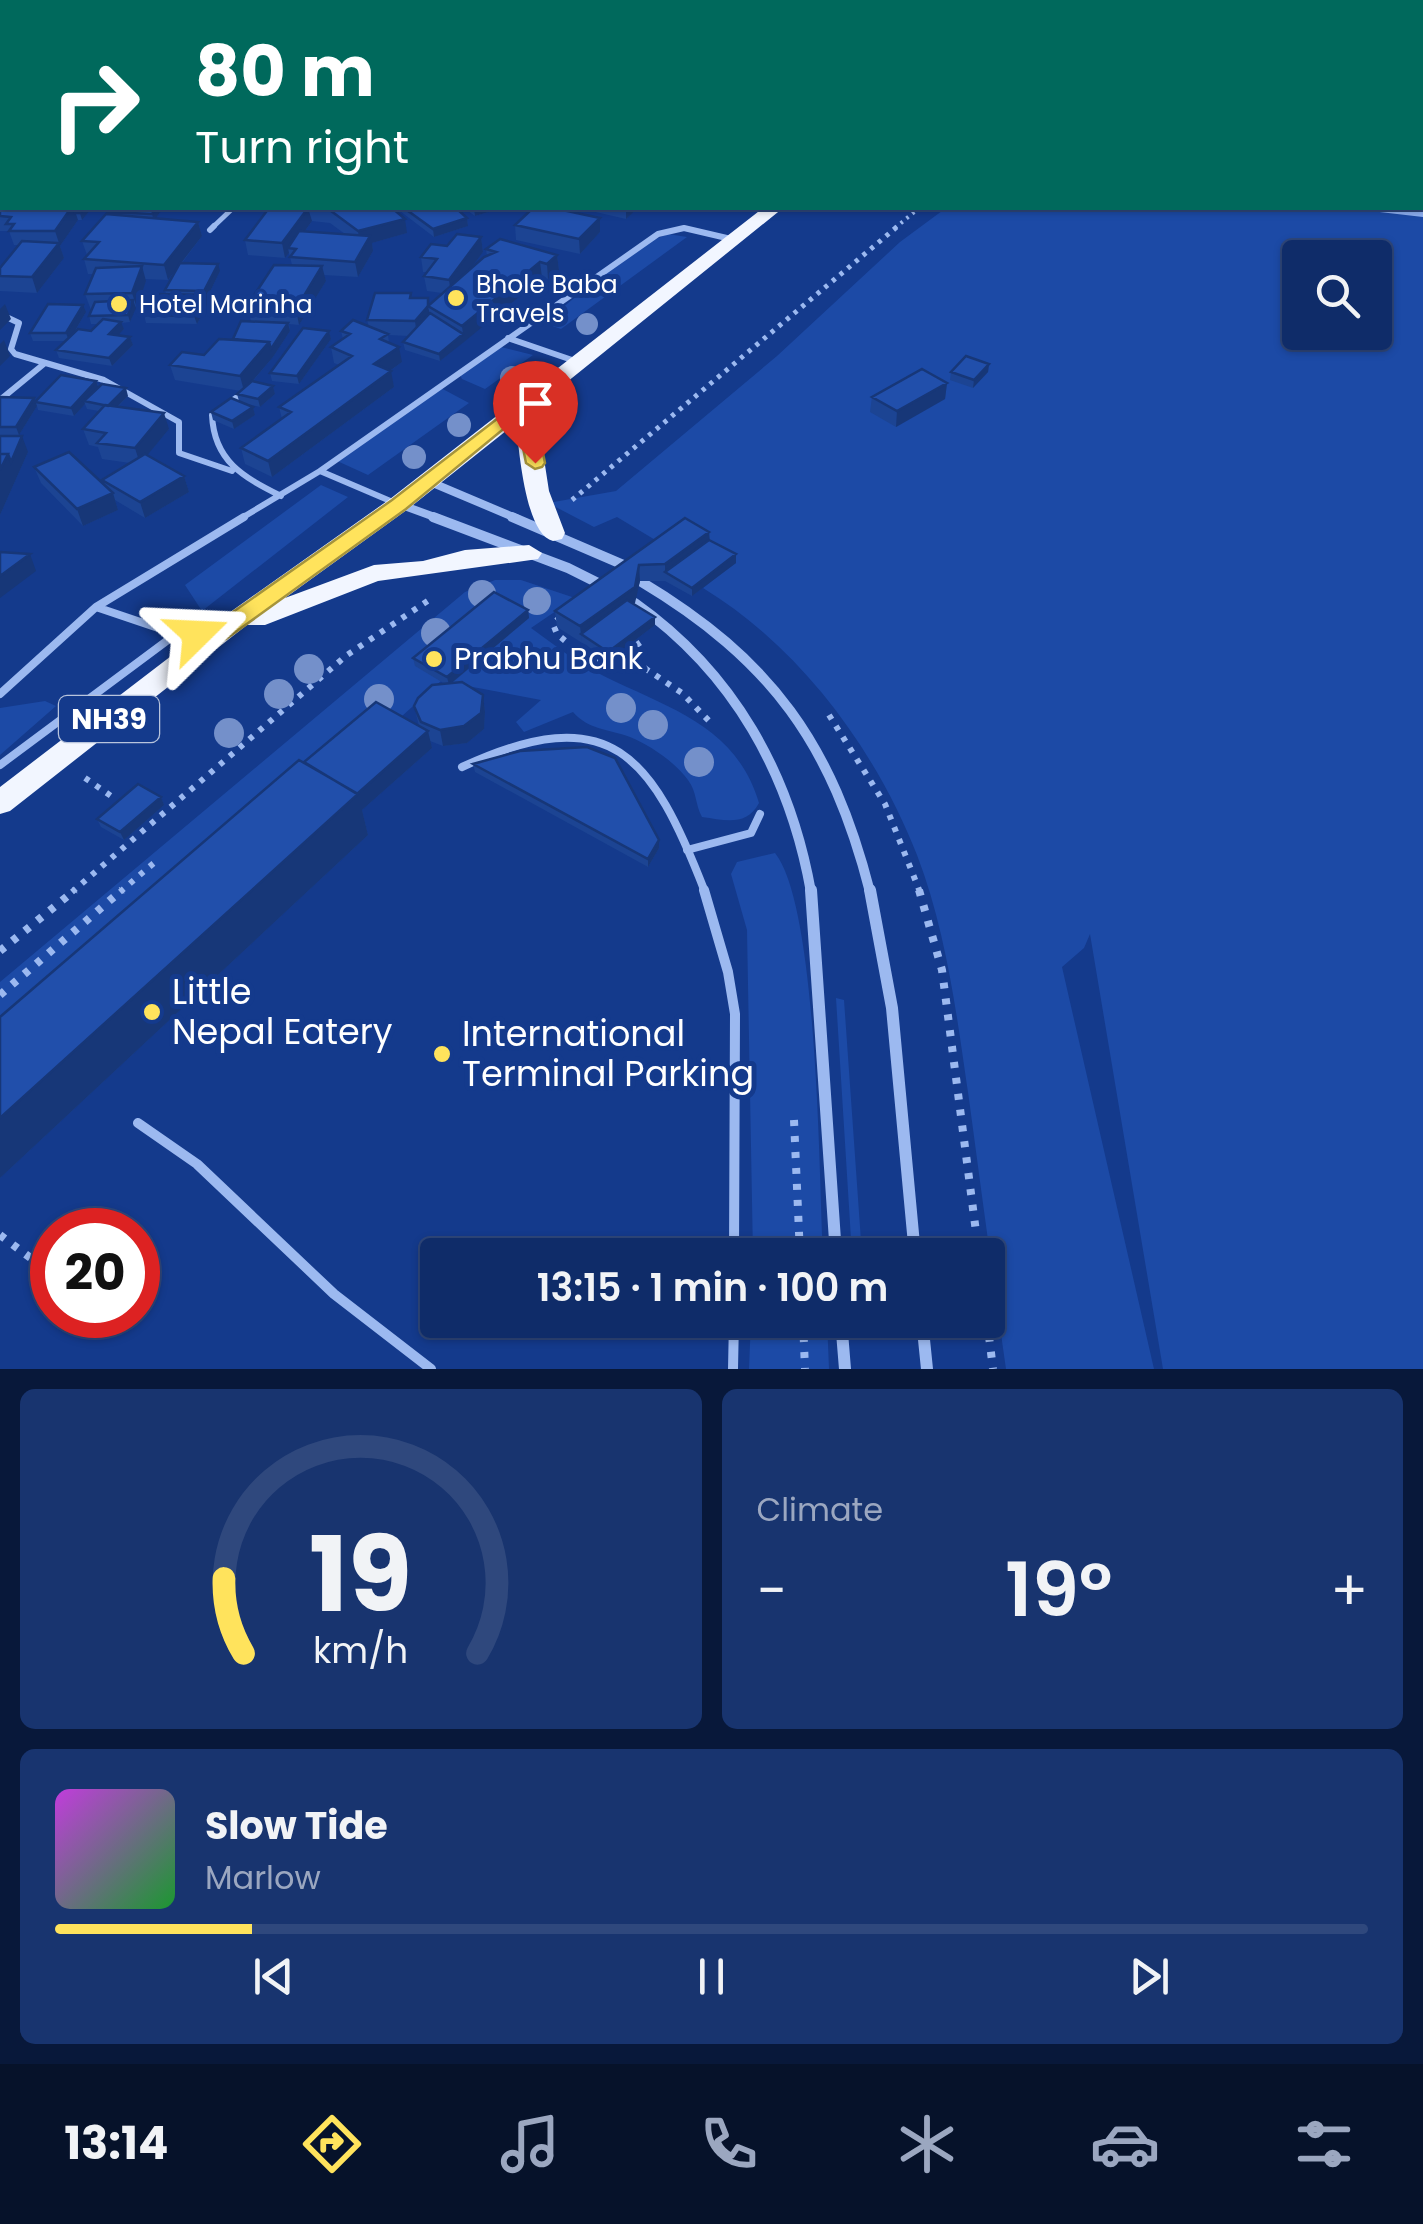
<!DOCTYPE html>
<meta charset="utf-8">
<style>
body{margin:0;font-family:Poppins,sans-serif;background:#18346f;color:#f1f3f6;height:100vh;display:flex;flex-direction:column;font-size:38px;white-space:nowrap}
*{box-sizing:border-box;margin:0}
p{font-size:32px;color:#9ba7c0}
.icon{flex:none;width:55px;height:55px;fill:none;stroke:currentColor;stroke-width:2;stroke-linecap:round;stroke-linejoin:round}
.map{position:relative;height:1369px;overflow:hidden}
.side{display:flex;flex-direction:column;gap:20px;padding:20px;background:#08183a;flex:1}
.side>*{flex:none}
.guide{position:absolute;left:0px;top:0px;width:1425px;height:210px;box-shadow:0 2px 8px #0004,0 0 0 2px #2f487d;background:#00695c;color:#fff;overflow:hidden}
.controls{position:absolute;left:1282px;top:240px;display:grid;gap:20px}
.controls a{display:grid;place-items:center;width:110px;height:110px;border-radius:10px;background:#0f2c69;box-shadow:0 2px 8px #0004,0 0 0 2px #2f487d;font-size:50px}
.speed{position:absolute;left:30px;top:1208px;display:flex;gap:20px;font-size:50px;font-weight:700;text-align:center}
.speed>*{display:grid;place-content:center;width:130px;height:130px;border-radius:50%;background:#0f2c69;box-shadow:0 2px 8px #0004,0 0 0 2px #2f487d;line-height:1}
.speed .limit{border:15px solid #d22;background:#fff;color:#111}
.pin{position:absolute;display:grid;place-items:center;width:85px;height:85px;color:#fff;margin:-102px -42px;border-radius:50% 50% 50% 0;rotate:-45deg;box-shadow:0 0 10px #0007}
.pin .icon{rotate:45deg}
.me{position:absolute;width:110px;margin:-55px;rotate:69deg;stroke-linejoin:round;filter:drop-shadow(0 0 8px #0008)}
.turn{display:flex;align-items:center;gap:35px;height:210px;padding:0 30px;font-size:45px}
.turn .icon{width:130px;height:130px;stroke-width:2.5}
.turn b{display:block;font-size:70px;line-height:85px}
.big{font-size:75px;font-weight:600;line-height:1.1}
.side .tile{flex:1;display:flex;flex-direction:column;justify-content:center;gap:15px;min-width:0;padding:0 35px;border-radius:15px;background:#18346f}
.side .dial{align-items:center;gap:0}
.dial svg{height:260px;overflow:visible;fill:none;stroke:#2f487d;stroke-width:7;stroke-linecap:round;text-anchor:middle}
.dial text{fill:#f1f3f6;stroke:none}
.song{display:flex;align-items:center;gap:30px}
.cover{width:120px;height:120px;border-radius:15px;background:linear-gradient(135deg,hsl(290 70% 55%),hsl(130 70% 35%))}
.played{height:10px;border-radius:5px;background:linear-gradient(90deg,#ffe35c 15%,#2f487d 15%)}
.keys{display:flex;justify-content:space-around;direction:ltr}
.heat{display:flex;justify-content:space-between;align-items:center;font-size:55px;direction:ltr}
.side .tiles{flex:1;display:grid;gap:20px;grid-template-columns:1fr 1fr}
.tile:last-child{grid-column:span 2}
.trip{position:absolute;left:420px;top:1238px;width:585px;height:100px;border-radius:10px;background:#0f2c69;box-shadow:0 2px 8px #0004,0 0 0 2px #2f487d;font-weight:600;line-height:100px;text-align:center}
.tab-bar{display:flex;height:160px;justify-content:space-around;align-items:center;background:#06122a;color:#9ba7c0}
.tab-bar .icon{width:70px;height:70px}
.tab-bar .current{color:#ffe35c}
.tab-bar b{font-size:45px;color:#f1f3f6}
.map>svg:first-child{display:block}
.green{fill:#1c4aa6;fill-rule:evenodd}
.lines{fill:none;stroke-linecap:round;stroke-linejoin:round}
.stream{fill:#8eb1f3;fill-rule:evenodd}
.path-far3{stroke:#9cb9f0;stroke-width:4;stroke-dasharray:2.5 5;stroke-linecap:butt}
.path-far2{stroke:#9cb9f0;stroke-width:5;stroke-dasharray:4 6;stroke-linecap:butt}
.path-far1{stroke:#9cb9f0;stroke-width:6;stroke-dasharray:5 8;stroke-linecap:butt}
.path{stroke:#9cb9f0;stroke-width:8;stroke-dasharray:6 10;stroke-linecap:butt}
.service-far3{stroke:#9cb9f0;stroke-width:5}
.service-far2{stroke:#9cb9f0;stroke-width:6}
.service-far1{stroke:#9cb9f0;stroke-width:8}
.service{stroke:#9cb9f0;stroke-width:10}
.minor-far3{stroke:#9cb9f0;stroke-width:6}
.minor-far2{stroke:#9cb9f0;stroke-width:8}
.minor-far1{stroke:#9cb9f0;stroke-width:10}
.minor{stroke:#9cb9f0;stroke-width:12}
.trunk{fill:#f2f6ff;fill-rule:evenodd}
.tree{fill:#7490ca}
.wall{fill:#1c4493;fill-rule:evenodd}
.shaded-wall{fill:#173778}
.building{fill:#214fab;stroke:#173778;stroke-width:2.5}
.route{fill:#ffe35c;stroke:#a6943c;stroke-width:2.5}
.poi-dot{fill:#ffe35c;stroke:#143a8c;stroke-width:4}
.labels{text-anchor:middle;stroke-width:10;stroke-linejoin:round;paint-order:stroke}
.far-poi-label{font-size:25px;fill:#fff;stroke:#143a8c;text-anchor:start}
.shield{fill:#143a8c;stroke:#b8c4dc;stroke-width:2.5}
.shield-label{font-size:28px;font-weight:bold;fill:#fff}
.poi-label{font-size:30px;fill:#fff;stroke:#143a8c;text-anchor:start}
.near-poi-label{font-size:35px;fill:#fff;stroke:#143a8c;text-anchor:start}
</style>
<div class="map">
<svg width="1423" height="1369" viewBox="0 0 1423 1369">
<rect width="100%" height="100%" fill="#143a8c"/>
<!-- green -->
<path class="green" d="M1395,0H1423V1369H1163L1090,934L1084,948L1062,967L1154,1369H1006C993,1279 981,1189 969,1099C957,1018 947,933 917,855C876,750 800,647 703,588L735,562L667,547L617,517L594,527L548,503L616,491L777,356L900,242L946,208H1422V2H1384ZM1300,258H1375V332H1300Z
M668,234L687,237L561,329L544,323L636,247Z
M501,347L533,355L485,389L462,379L460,375Z
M439,387L469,403L368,475L335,460Z
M321,485L348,497L202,611L185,585Z
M495,580H521L575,598L531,628C552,643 573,660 596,672C663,707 735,722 759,803C746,827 725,820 702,817C695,804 697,792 688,780C676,763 650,745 630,737C608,729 589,730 573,712L524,732L516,722L541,700L441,681L0,1077V982L465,592Z
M45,701L56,706L0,755V708Z
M775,853C818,907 819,1175 823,1255H753L747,930L731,874L737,862Z
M836,998L844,1000L862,1255H852Z
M751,1320H827L829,1369H749Z"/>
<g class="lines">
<!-- stream -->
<path class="stream" d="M1367,208H1389L1423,211V217L1371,211Z"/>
<!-- path-far3 -->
<path class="path-far3" d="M1377,2L1389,0
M895,228L919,208"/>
<!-- path-far2 -->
<path class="path-far2" d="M572,500L898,226"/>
<!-- path-far1 -->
<path class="path-far1" d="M560,617L553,624L557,634L575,649L605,667L641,642
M606,667H643L682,693L712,724
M829,715L885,804L920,892
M85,778L114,798
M72,892L347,655L432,598
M120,892L155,862"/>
<!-- path -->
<path class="path" d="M919,890L942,970L979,1255
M0,951L75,890
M0,995L122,890
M794,1120L800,1255
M0,1235L52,1274
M803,1320L805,1369
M987,1320L993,1369"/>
<!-- service-far3 -->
<path class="service-far3" d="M212,228L233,208"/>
<!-- service-far2 -->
<path class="service-far2" d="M210,230L214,226
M0,314L19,323L11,349L15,354L104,380L179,422V453L232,471
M508,338L575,361
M243,393L212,415C214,461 243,477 281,496
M0,400L45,363
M320,471L395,503
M240,519L320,471L658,234L684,228L731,239"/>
<!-- service-far1 -->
<path class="service-far1" d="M96,607L244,517
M0,694L96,607L176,634H208
M0,765L176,634
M462,767C611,698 652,755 705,892
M687,850L751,833L760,814"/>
<!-- service -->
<path class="service" d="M704,890L728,972L735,1014L734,1255
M138,1123L197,1164L334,1294L431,1369
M733,1369L734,1320"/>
<!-- minor-far3 -->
<path class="minor-far3" d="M684,0L692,2"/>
<!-- minor-far2 -->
<path class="minor-far2" d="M428,481L518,519
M399,504L440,519"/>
<!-- minor-far1 -->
<path class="minor-far1" d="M433,517L568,568L604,586
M512,517L633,569
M640,581C772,660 832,744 870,892
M635,603C734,673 790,774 811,892"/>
<!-- minor -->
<path class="minor" d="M811,890L836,1255
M870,890L892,1008L915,1255
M841,1320L845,1369
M922,1320L927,1369"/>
<!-- trunk -->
<path class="trunk" d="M763,208H783L536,407L549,491L565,533L562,539L553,541C525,534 519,449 516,423L408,509L285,598L374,565L423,561L465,550L529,545L542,553L538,559L378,581L265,625H247L10,811L0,814V787L209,627L390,499Z"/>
</g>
<!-- trees -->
<g class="tree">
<circle cx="587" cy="324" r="11"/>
<circle cx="512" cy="378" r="12"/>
<circle cx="459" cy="425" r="12"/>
<circle cx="414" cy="457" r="12"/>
<circle cx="482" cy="594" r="14"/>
<circle cx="537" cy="601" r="14"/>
<circle cx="436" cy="633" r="15"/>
<circle cx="309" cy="669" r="15"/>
<circle cx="279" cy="694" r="15"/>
<circle cx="379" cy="699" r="15"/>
<circle cx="621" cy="708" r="15"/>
<circle cx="653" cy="725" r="15"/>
<circle cx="229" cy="733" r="15"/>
<circle cx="699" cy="762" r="15"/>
</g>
<!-- wall -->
<path class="wall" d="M73,0H125L123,2H74Z
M707,0H788L792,2H716Z
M2,154V208H92L82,220H78L60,246L64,258L37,293L0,291V268L19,245H14L9,231H0V155Z
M111,208H163L156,218L198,222L202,236L182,263L220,271L207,298L208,303L197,324L146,323L144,315L166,294L165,290L175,272L168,280L145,279L146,281L130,322L121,323L124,329L118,335L130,337L133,345L112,366L59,358L56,350L65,341H33L30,333L86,312L74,333L91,331L98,324H91L89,316L91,310L85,294L93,274H88L84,259L87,255L82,241L108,214V212Z
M269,208H456L467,218L468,226L434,237L400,211L397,212L407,233L372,243L373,251L358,277L324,275L326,281L299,325L289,324L290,331L273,357L253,381L273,386L275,394L260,407L243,403L253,407L255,415L234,429L213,420L211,412L239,401L237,394L241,391L175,380L170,365L204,355L233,339L251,321L247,306L292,265L289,253L285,258L248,255L245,240ZM312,221L330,223L345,234L305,231Z
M464,208H502L475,216Z
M578,208H638L626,219Z
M515,225L600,232L580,254L516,240Z
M481,237L483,252L470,269L487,256L486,249L557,255L559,270L548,279L542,278L440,361L405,350L403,342L409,336L388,335L389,343L402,362L390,371L394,387L272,477L245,464L241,448L282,419L279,407L339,365L334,363L331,347L343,339L341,331L369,327L367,320L412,298L429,305L442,293L427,291L424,276L427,272H423L421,257L447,246Z
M329,331L331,339L299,384L272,381L270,373Z
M989,364L988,372L973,388L950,380L951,372Z
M96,381L99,387L128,396L118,407L169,429L147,455L184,476L189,492L145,518L115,500L118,510L83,526L41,483L34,467L104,485L102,480L130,463L102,459L98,447L89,445L83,429L99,411L87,409L85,404L74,416L38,410L37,406L19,435H1L28,452L0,515V397L34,398L35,402Z
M947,383L945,399L896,427L870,412L872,397Z
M685,518L709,532L710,540L736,554V563L692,596L665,581H640L634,604L655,625L609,660L557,627L555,611Z
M528,610L529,618L452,683L483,695L485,712L484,729L467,743L443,746L430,741L432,748L362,810L368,835L0,1178V1017L304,762L419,726L414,706L445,684L415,666L413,658Z
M473,764L659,848L648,867L475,772Z
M161,797L164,805L124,840L101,827L97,819Z"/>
<!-- shaded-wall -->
<path class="shaded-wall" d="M33,0H52L45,2H27Z
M226,0H282L262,2H226Z
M402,0H425L408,2H383Z
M482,0H504V2H455Z
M648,0H663V2H642Z
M729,0H752L753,2H729Z
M925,0H952L942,2H924Z
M0,136H2V151L0,152Z
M71,208H74L78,220L60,246L64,258L37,293L32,277L59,243L55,231Z
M84,208H92L82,220L80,213Z
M156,208H163L154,221L152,214Z
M308,208L312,221L292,249L288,248L289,253L285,258L282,243Z
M474,208H502L475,216Z
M626,208H638L626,219Z
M467,218L468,226L434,237L433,229Z
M600,218V232L580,254L579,239Z
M405,219L407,233L372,243L373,251L358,277L355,262L360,246L358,231Z
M198,222L202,236L168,280L164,265Z
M481,237L483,252L451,295L449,280Z
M557,255L559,270L548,279L547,264Z
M540,262L542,278L464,342L462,326Z
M218,264L220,271L207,298L208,303L197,324L194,316L205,295L204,291Z
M142,266L146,281L137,308L132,293Z
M322,266L326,281L299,325L296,309Z
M133,300L136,308L130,322L128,315Z
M5,304L11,319L0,330V309Z
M83,305L86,312L69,341L66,333Z
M428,306L431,321L417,336L415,321Z
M121,322L124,329L112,342L109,334Z
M288,323L290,331L273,357L244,391L240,376L269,342Z
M329,331L331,339L299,384L297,376Z
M463,334L464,342L440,361L439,354Z
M130,337L133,345L112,366L109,358Z
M4,340L10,356L0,366V344Z
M399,347L402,362L377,380L374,364Z
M989,364L988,372L973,388L974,380Z
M391,371L394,387L272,477L268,461Z
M96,381L99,389L84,401L85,404L74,416L71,408Z
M947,383L945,399L896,427L897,411Z
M273,386L275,394L260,407L258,399Z
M126,388L128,396L110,414L108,406Z
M34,398L37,406L19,435L16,427Z
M253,407L255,415L234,429L232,421Z
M164,413L169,429L140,464L135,448Z
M22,436L28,452L0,515V470L8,454Z
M184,476L189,492L145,518L140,502Z
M113,493L118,510L83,526L77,509Z
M709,532L710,548L665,572V564Z
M30,554L36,571L0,598V576Z
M736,554V563L692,596V588Z
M639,565L640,581L635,603L587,639L581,634L582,643L580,626Z
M528,610L529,618L449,685L447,677Z
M655,617V625L609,660L608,652Z
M483,695L485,712L484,729L467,743L443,746L440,730Z
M428,731L432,748L362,810L368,835L0,1178V1118Z
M161,797L164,805L124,840L120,832Z
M659,840V848L648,867V859Z"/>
<!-- building -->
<path class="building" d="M0,0H33L27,2H2V12L0,13Z
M145,0H184L182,2H143Z
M264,0H296L297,2H253L252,1Z
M365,0H402L383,2H366Z
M449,0H482L455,2H450Z
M513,0H560L568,2H510Z
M573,0H648L642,2H580Z
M762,0H788L792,2H767Z
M905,0H923L927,2H909Z
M2,57V76L0,77V58Z
M0,115H2V136H0Z
M2,154V181H0V155Z
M0,188H2V204L0,207Z
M2,204V208H71L55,231H9L14,224H6L11,217L0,216V207Z
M74,208H84L80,213H75Z
M111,208H156L152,214L108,212Z
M269,208H308L282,243L245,240Z
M323,208H392L405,219L358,231L327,208Z
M404,208H456L467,218L433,229Z
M533,208H553L600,218L579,239L515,225Z
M106,214L198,222L164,265L84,259L99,242L82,241Z
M299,231L370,236L355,262L290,257L296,249L288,248Z
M457,234L481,237L449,280L424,276L437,259L421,257L431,244L447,246Z
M500,239L557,255L547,264L540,262L462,326L428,306L484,257L496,252L486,249Z
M22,241L59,243L32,277L0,276V268Z
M180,263L218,264L204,291L165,290Z
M274,265L322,266L296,309L247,306Z
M142,266L132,293L85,294L96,268Z
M375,293H411L410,298H428V306L415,321L367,320Z
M156,294L206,295L194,316L144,315Z
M133,300L128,315L89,316L95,302Z
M48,304L83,305L66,333H30Z
M430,313L463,334L439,354L403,342Z
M103,319L121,322L109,334L130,337L109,358L56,350L78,329L91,331Z
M353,320L388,334L380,339L399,347L374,364L391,371L268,461L241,448L291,412L279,407L352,356L331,347L350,334L341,331Z
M241,321L288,323L271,349L269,342L233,339Z
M303,328L329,331L297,376L270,373Z
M219,339L269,342L240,376L170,365L182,352L204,355Z
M966,356L989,364L974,380L951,372Z
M922,369L947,383L897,411L872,397Z
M61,375L96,381L71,408L35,402Z
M252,381L273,386L258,399L237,394Z
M102,384L126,388L108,406L84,401Z
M0,397L34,398L16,427H0Z
M231,398L253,407L232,421L211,412Z
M105,405L164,413L135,448L97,443L106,433L83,429Z
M0,436H22L11,462L8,454H0Z
M69,452L113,493L77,509L34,467Z
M0,454H8L0,470Z
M145,454L184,476L140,502L102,480Z
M685,518L709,532L665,564L639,565L635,587L580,626L555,611Z
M709,540L736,554L692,588L665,572Z
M0,552L30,554L0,576Z
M494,592L528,610L447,677L413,658Z
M627,600L655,617L608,652L581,634Z
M462,682L483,695L481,713L464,726L440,730L421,722L414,706L418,698L432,685Z
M376,702L428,731L357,794L304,762Z
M587,747L615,758L659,840L648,859L473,764L520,751Z
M299,760L358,794L0,1118V1017Z
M138,784L161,797L120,832L97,819Z"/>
<!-- route -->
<path class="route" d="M524,398L533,404L545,463L542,467L535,469L526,463L517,418L406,509L226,639H189L186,634L189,629L213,626L392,500Z"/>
<!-- markers -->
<g class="poi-dot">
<circle cx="456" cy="298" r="10"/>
<circle cx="119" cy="304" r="10"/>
<circle cx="434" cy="659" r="10"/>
<circle cx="152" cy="1012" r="10"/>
<circle cx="442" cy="1054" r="10"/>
</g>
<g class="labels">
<!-- far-poi labels -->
<g class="far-poi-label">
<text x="476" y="293">Bhole Baba<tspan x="476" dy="29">Travels</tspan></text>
<text x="139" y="313">Hotel Marinha</text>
</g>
<!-- shield labels -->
<rect class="shield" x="59" y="696" width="100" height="46" rx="8"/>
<g class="shield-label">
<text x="109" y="729">NH39</text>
</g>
<!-- poi labels -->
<g class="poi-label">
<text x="454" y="669">Prabhu Bank</text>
</g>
<!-- near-poi labels -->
<g class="near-poi-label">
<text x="172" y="1004">Little<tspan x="172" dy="40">Nepal Eatery</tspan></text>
<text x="462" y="1046">International<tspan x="462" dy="40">Terminal Parking</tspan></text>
</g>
</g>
</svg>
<div class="controls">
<a><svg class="icon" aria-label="search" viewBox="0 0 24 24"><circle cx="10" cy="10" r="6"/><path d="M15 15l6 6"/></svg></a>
</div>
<div class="speed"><div class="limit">20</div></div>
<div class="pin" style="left:535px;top:463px;background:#d93025"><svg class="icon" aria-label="arrive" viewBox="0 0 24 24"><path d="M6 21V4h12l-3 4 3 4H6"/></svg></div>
<svg class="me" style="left:197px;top:634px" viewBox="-20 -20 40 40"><path d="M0-17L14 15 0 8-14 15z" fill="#ffe35c" stroke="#fff" stroke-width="4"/></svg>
<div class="trip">13:15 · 1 min · 100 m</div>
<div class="guide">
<div class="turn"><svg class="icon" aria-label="right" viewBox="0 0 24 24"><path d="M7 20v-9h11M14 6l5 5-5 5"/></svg><div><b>80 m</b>Turn right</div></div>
</div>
</div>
<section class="side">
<div class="tiles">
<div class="tile dial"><svg viewBox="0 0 100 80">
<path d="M14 69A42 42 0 1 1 86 69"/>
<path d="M14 69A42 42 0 0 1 8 46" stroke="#ffe35c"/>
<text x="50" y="56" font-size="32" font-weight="700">19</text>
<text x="50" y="72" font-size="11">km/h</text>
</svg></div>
<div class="tile"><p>Climate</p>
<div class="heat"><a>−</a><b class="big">19°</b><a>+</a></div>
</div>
<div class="tile">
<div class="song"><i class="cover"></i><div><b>Slow Tide</b><p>Marlow</p></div></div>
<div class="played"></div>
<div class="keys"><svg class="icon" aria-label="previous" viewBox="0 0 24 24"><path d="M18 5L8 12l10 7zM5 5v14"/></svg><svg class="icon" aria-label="pause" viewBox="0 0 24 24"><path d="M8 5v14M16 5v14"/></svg><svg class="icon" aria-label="next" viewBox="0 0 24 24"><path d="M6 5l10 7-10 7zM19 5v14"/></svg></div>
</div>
</div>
</section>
<nav class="tab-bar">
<b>13:14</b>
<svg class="icon current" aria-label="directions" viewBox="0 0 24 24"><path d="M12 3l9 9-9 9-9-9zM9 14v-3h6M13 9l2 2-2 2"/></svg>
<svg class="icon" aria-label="music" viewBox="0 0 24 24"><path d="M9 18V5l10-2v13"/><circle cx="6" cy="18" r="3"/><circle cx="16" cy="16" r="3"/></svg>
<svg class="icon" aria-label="phone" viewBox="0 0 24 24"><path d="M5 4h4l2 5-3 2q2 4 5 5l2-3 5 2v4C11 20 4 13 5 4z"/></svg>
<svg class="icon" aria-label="climate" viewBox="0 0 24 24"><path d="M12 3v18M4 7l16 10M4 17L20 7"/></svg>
<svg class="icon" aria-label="car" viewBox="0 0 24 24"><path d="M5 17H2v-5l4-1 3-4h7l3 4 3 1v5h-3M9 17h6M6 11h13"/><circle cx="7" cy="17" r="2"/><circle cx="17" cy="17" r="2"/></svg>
<svg class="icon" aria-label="filters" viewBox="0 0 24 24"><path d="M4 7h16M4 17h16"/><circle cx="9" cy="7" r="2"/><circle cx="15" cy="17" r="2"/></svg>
</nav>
